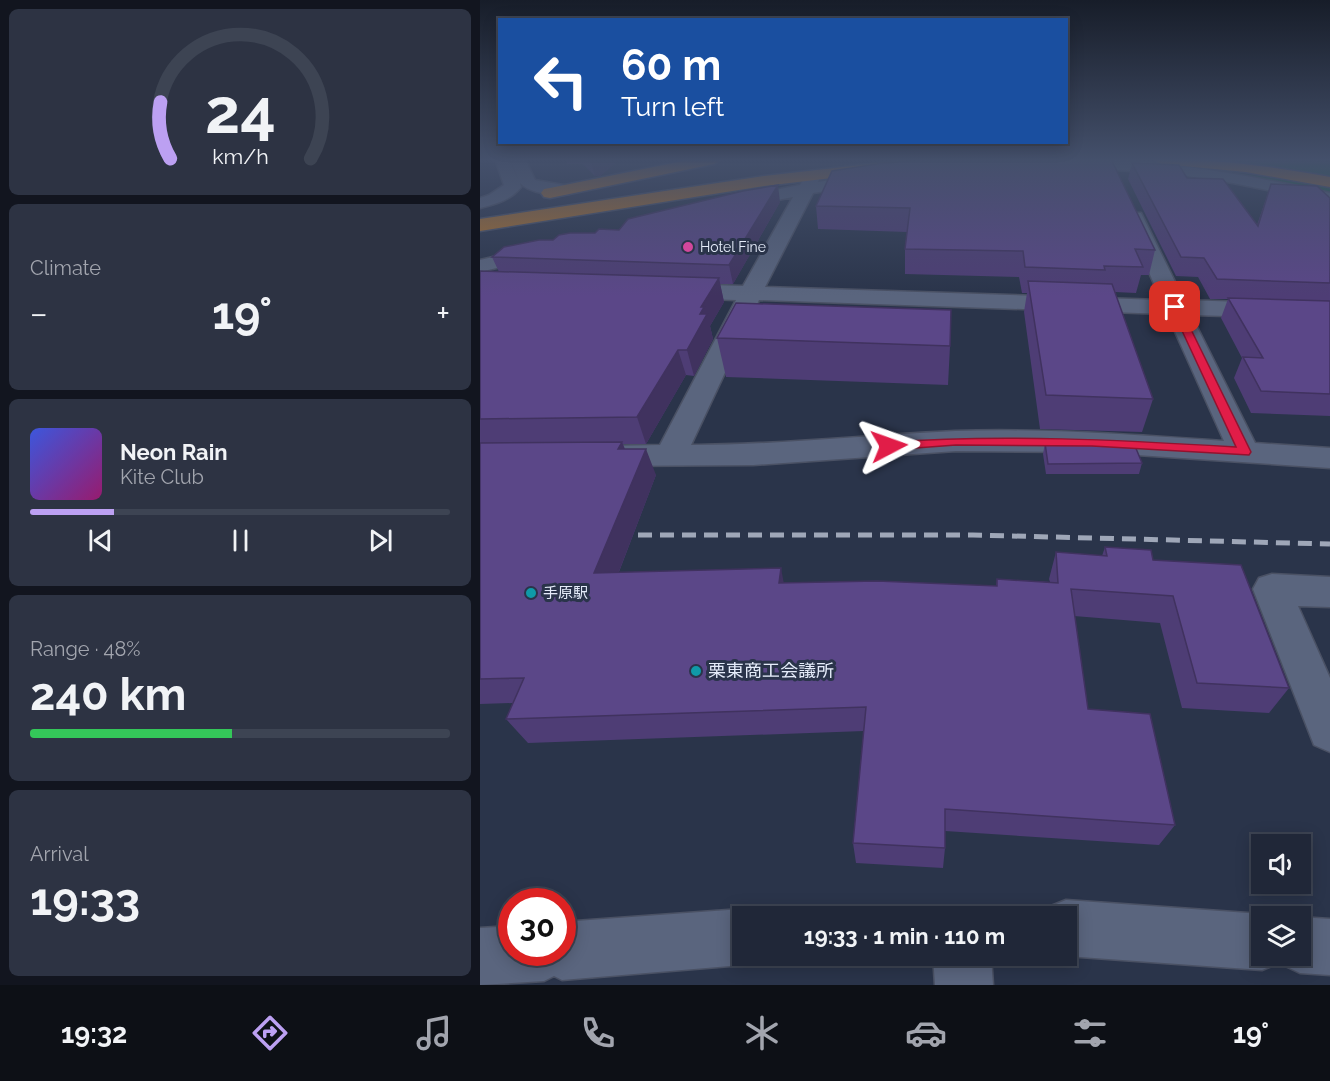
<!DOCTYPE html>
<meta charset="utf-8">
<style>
body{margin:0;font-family:Raleway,"Noto Sans JP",sans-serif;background:#2d3343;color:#f1f3f6;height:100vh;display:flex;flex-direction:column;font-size:22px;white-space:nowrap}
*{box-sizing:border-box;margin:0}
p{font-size:20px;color:#a2a5ae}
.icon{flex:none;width:33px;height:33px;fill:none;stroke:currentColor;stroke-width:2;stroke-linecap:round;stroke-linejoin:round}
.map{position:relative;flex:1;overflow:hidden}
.details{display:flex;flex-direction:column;gap:9px;padding:9px;background:#12151f;width:480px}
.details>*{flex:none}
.hud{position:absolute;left:18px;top:18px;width:570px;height:126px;border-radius:0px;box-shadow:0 3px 15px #0003,0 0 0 2px #3d4453;background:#1a4fa0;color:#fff;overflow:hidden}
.fabs{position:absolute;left:771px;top:834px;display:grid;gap:12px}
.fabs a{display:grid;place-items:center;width:60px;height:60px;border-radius:0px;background:#202738;box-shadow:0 3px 15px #0003,0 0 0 2px #3d4453;font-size:30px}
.speed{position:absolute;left:18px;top:888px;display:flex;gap:12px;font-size:30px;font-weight:700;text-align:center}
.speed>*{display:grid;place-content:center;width:78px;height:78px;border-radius:50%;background:#202738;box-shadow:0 3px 15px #0003,0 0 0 2px #3d4453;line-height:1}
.speed .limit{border:9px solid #d22;background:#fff;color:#111}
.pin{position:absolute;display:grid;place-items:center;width:51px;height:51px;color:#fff;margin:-26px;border-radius:12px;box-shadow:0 3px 9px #0006}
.me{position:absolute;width:66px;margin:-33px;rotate:86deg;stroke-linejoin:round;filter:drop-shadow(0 0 4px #0008)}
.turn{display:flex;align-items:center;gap:21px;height:126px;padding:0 24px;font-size:27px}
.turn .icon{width:78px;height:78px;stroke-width:2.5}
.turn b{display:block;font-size:42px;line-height:51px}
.big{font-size:45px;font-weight:700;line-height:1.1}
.details .card{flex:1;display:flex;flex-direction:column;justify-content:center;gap:9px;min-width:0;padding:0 21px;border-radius:9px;background:#2d3343}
.details .dial{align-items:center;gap:0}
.dial svg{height:156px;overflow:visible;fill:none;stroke:#3d4453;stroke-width:7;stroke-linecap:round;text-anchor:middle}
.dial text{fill:#f1f3f6;stroke:none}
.song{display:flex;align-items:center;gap:18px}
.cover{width:72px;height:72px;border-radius:9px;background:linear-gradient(135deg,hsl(230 70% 55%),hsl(320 70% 35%))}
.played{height:6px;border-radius:3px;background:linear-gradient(90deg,#bca0f2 20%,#3d4453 20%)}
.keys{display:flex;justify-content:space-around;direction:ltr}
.heat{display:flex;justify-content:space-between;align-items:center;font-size:33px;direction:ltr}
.charge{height:9px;border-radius:4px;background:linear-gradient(90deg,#34c759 48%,#3d4453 0)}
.trip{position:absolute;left:252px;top:906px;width:345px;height:60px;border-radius:0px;background:#202738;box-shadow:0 3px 15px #0003,0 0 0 2px #3d4453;font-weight:700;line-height:60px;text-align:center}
.tab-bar{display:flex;height:96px;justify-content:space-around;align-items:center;background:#0d1016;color:#a2a5ae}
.tab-bar .icon{width:42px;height:42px}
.tab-bar .selected{color:#bca0f2}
.tab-bar b{font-size:27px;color:#f1f3f6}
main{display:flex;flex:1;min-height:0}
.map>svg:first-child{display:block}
.green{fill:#186241}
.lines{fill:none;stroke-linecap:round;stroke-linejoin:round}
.street-casing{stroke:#4a5164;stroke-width:3}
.secondary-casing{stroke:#4a5164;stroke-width:3}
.highway-casing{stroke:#4a5164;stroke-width:3}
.street{fill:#5a657e;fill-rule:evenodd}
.secondary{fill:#5a657e;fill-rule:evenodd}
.highway{fill:#b17127;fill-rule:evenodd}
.rail{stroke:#9fa7b8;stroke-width:5;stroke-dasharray:14 8;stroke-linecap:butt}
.wall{fill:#4e3d75}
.shaded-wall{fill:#40325f}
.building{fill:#5b4788;stroke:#40325f;stroke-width:1.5}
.route{fill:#e11d48;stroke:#92132f;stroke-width:1.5}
.hotel-dot{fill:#d1479c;stroke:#2a344a;stroke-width:2}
.culture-dot{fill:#0f9aa8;stroke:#2a344a;stroke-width:2}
.labels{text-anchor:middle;stroke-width:6;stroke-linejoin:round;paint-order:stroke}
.far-poi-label{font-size:14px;fill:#e5ecfa;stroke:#2a344a;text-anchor:start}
.poi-label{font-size:15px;fill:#e5ecfa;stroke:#2a344a;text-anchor:start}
.near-poi-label{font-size:18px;fill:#e5ecfa;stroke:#2a344a;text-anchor:start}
</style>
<main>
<section class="details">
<div class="card dial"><svg viewBox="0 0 100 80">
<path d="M14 69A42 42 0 1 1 86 69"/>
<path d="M14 69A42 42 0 0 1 9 40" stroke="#bca0f2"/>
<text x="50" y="56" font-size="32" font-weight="700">24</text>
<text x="50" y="72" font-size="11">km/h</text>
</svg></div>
<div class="card"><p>Climate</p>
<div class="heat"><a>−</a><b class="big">19°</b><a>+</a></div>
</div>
<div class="card">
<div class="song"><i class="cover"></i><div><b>Neon Rain</b><p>Kite Club</p></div></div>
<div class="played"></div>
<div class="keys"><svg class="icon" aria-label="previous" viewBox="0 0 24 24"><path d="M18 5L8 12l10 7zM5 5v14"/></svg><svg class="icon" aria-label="pause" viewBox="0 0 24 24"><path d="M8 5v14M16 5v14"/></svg><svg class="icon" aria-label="next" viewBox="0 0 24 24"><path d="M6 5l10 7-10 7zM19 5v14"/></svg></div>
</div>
<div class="card"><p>Range · 48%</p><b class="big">240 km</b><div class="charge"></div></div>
<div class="card"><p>Arrival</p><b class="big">19:33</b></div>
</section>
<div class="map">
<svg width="850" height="985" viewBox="0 0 850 985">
<rect width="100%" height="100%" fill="#2a344a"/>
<!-- green -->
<path class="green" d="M712,159H850V179Z
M674,163C733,169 791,177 850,188V195Z"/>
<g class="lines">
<!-- street casing -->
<g class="street-casing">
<path id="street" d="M588,159C677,158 763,174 850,193V203L753,183L687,173L582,167L580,164Z
M333,171L341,176L338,182L390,174L398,179L390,184L333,193L285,287L681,300L645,217L647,213H661L663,217L704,300L850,305V319L711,315L775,443L850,448V468L612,452L476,451L273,465L124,466L113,463L108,456L113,449L124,446L180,445L256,300L198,298L190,296L187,291L190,286L198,284L263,286L313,197L255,208L249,207L246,203L249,199L320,185L327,173ZM279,300L687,314L744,441C654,435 565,428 475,431C387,435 299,445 211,445Z
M59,246L66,248L69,252L66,256L0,272V260Z
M792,574L850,577V607L818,606L850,678V752L834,745L773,589L779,578Z
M586,900L782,914L789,916H782V956H820V917L850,919V975L820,973L799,963L782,970L586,956V916H563L566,908Z
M262,909L281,916H262V956H283L262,965L82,980L74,976L64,981L0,985V928L32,926V952H82V922Z
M453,956H511L513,985H455Z"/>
</g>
<!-- secondary casing -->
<g class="secondary-casing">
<path id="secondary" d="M15,159H29L38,179L30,159H45L55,180L89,186L92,190L89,194C76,197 49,193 40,183L41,187C31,200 16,204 0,208V198L9,195L24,185Z"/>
</g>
<!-- highway casing -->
<g class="highway-casing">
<path id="highway" d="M213,159H242L234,164L70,198L64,197L61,193L64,189L70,188Z
M434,159H478L470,164L284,186L0,231V219L284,176Z
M675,159C738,159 788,166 850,177V187L766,172L682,164L677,162Z"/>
</g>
<!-- street -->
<use href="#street" class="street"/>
<!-- secondary -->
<use href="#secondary" class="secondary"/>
<!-- highway -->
<use href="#highway" class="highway"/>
<!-- rail -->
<path class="rail" d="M136,535H493L850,544"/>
</g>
<!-- wall -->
<path class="wall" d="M85,159H140L120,176H115L103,164H87Z
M448,159L675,250L669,275H661L656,293L635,292L673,399L662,432L560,429L544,312L547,293H542L539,277L425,274V249L427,232L338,229L336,206Z
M652,163L707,178L777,225L791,184L850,198V416L771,413L754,378L762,358L741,318L748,299H730L718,277L696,276L648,179Z
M300,202L253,284H240L244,302L230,326L233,339L214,376L206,375L166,444H143L145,449L176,475L139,572L304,583L516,586L517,579L570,582L569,579L576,552L622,556L625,547L673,560L809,688L789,713L702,708L680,623L594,616L608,709L695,825L679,845L465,831V848L463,868L376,863L373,843L384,731L48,743L26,719L33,703L0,704V271L19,272L12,257L73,240L139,230Z
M237,338L470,346L468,385L246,377Z
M565,443L662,463L659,474H566L563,454Z"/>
<!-- shaded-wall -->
<path class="shaded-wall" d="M110,159H140L120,176H115Z
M298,185L300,202L253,284L249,265Z
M239,278L244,302L230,326L233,339L214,376L207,350L220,314L221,307Z
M198,350L206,375L166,444L157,417Z
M142,442L152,469L138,449Z
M166,449L176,475L128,600L114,573Z
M301,568L306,595L299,583Z"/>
<!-- building -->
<path class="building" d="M448,159H631L675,250L655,249L663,267L624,266L625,270L545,267L543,251L425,249L430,208L336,206L352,171L397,164Z
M652,163L699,165L707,178L743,179L778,226L791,184L837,186L850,198V283L737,279L724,258L701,257Z
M298,185L249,265L12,257L24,247L59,240H73L79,235L90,233H115L119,229L139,230L148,219L263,191Z
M0,271L239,278L221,307H224L220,314H227L207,350H198L157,417L0,419Z
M548,281L632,284L673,399L566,395Z
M748,298L850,301V394L781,391L763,357L783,358Z
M256,303L471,310L470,346L237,338Z
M142,442L138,449H166L114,573L301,568L299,583L397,581L517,586V579L578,583L576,552L627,556L625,547L671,550L673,560L761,565L809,688L717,683L693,596L591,589L608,709L670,714L695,825L465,809V848L373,843L386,707L26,719L44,678L0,679V443Z
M565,443L655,446L662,463L568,464Z"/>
<!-- sky -->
<linearGradient id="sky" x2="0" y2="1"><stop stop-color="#171d29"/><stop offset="0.54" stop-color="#44506b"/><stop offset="1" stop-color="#44506b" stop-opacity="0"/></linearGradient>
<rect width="850" height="296" fill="url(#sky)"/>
<!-- route -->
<path class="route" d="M695,304L700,307L771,452L769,455L612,446L476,445L409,450L402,446L409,442C525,434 640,440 756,447L691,307Z"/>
<!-- markers -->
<circle class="hotel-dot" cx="208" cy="247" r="6"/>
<g class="culture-dot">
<circle cx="51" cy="593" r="6"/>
<circle cx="216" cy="671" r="6"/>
</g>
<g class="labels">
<!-- far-poi labels -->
<g class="far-poi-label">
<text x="220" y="252">Hotel Fine</text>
</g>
<!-- poi labels -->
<g class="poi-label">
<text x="63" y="598">手原駅</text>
</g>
<!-- near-poi labels -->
<g class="near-poi-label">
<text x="228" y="677">栗東商工会議所</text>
</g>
</g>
</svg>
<div class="fabs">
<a><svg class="icon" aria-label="sound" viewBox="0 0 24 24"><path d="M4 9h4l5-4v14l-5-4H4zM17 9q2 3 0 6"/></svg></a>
<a><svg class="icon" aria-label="layers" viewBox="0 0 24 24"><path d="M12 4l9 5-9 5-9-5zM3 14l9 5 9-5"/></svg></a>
</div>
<div class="speed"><div class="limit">30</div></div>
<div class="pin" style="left:695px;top:307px;background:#d93025"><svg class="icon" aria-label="arrive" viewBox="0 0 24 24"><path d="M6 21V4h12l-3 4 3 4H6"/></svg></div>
<svg class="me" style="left:409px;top:446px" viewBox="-20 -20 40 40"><path d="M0-17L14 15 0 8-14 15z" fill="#e11d48" stroke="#fff" stroke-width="4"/></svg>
<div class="trip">19:33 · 1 min · 110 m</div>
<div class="hud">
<div class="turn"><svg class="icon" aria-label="left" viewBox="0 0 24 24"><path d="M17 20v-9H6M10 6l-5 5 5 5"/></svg><div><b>60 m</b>Turn left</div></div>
</div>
</div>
</main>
<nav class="tab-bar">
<b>19:32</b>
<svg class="icon selected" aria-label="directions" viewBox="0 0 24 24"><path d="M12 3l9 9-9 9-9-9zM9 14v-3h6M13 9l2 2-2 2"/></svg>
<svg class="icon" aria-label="music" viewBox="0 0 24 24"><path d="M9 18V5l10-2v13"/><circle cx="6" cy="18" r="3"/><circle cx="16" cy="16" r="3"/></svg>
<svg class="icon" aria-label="phone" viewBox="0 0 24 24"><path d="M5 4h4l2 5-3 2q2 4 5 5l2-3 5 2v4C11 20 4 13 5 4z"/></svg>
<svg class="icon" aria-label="climate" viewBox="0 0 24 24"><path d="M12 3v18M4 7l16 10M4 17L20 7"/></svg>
<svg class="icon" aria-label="car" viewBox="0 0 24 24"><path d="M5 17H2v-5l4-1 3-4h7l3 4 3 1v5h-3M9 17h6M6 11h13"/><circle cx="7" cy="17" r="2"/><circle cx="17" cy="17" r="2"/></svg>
<svg class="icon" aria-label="filters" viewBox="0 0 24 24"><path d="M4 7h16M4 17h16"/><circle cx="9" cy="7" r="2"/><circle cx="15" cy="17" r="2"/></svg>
<b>19°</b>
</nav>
